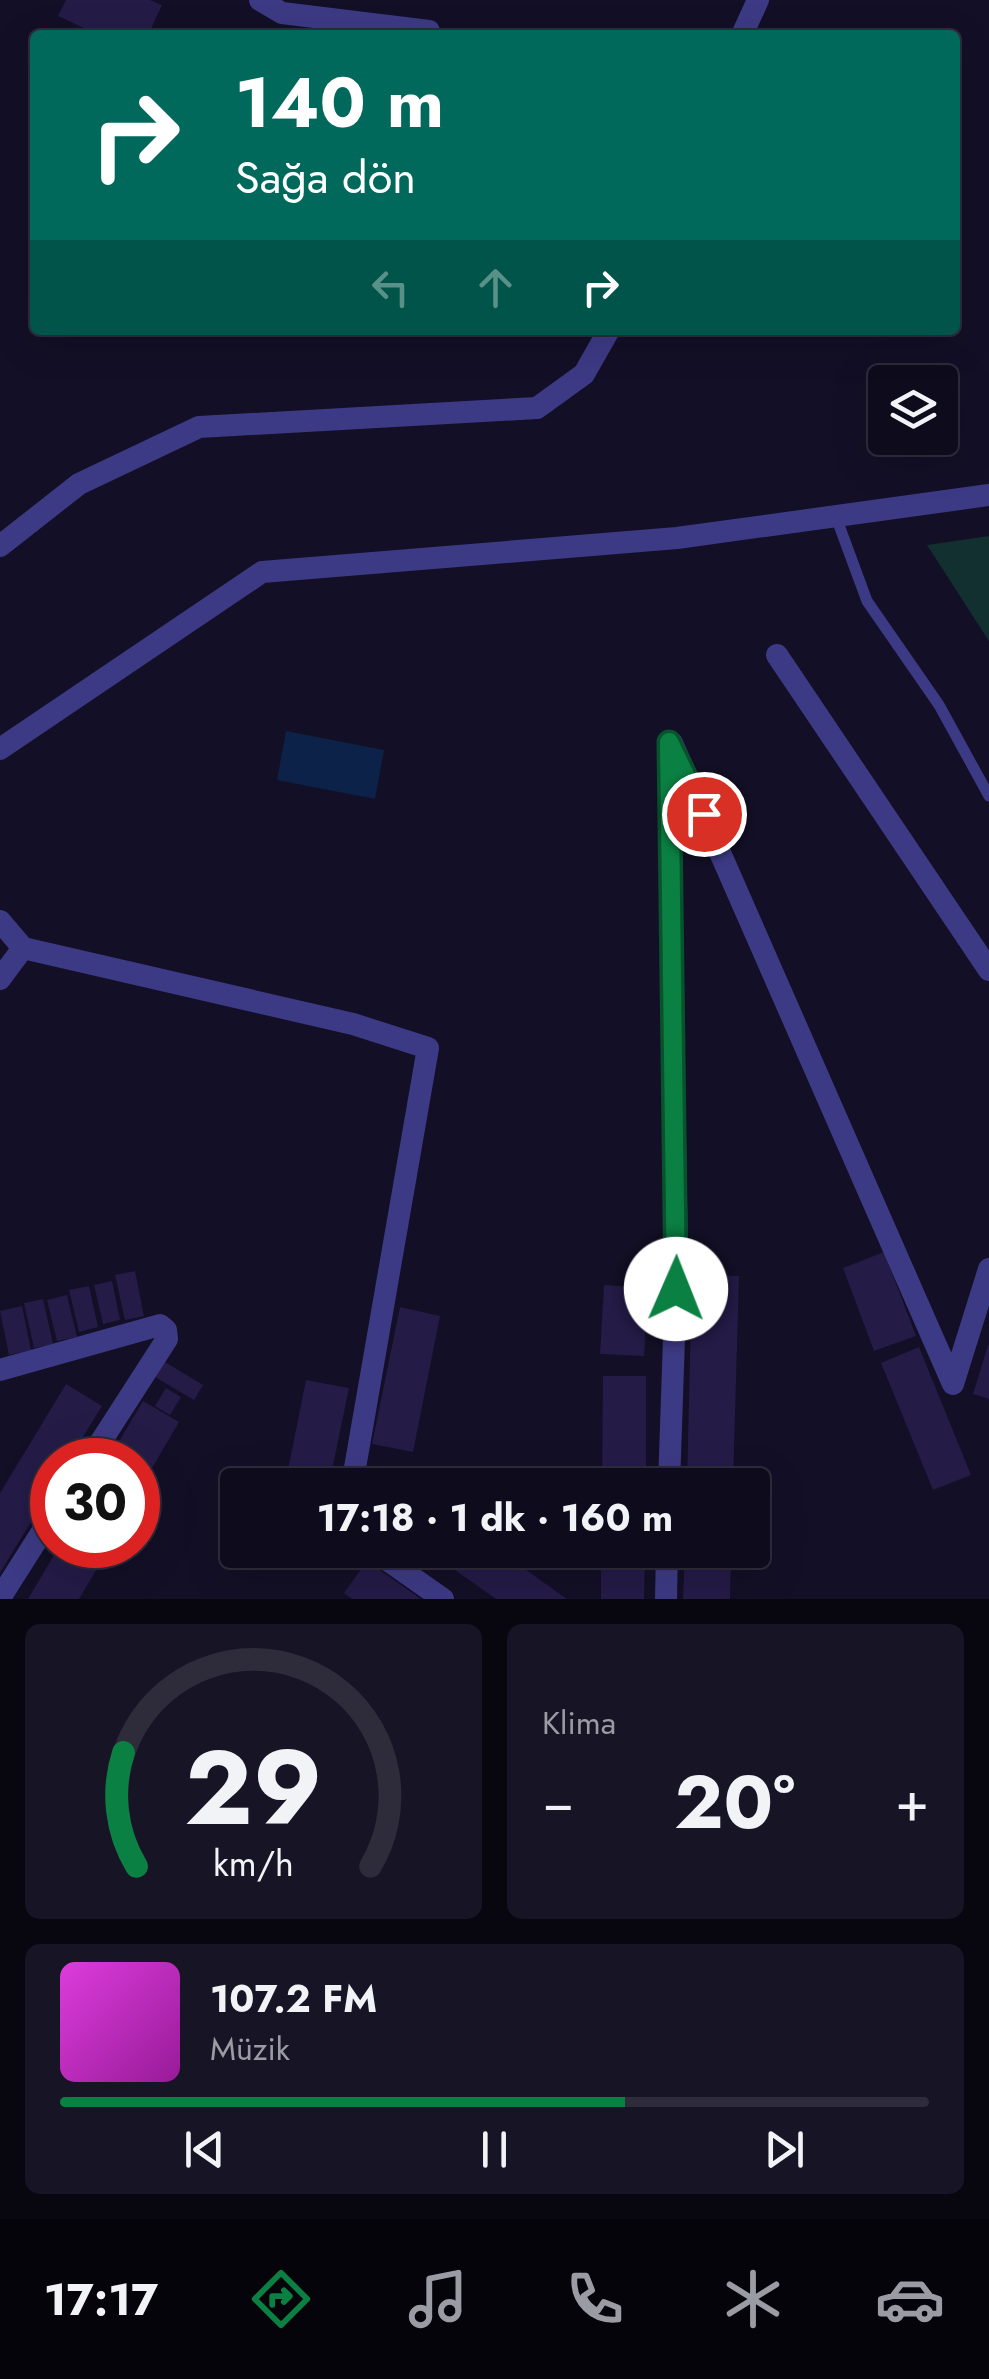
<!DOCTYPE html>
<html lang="tr">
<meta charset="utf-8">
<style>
body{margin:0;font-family:Jost,sans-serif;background:#171425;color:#f1f3f6;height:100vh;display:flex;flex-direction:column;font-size:38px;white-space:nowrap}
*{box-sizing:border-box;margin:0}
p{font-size:32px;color:#9b9ba3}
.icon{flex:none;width:55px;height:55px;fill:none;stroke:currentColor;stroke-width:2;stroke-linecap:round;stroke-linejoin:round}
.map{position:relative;height:1599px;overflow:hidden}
.sheet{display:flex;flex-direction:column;gap:25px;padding:25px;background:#08060f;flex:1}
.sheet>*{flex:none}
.hud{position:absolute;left:30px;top:30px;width:930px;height:305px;border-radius:10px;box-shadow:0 10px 40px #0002,0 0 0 2px #2e2b3b;background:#00695c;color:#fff;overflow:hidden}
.buttons{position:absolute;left:868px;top:365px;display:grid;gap:20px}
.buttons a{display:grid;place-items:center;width:90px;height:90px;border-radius:10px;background:#0e0b1c;box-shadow:0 10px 40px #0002,0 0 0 2px #2e2b3b;font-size:50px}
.speed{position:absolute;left:30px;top:1438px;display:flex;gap:20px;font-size:50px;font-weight:700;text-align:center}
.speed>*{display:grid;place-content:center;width:130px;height:130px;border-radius:50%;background:#0e0b1c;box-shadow:0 10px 40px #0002,0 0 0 2px #2e2b3b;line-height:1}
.speed .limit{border:15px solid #d22;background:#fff;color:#111}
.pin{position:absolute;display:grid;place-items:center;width:85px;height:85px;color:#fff;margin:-42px;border:5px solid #fff;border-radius:50%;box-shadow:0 2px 10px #0007}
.me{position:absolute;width:110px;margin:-55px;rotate:1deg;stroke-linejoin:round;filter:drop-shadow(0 0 8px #0008)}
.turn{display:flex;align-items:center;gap:35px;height:210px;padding:0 40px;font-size:45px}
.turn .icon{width:130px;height:130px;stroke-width:2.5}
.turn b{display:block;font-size:70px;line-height:85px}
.lanes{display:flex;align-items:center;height:95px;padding:0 40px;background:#0003;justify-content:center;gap:50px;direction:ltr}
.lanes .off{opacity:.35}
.big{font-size:75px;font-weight:700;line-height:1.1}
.sheet .tile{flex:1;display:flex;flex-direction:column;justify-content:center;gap:15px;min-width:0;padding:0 35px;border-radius:15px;background:#171425}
.sheet .dial{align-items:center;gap:0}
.dial svg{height:260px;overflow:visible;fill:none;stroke:#2e2b3b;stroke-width:7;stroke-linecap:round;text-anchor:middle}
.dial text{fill:#f1f3f6;stroke:none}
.song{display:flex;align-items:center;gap:30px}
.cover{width:120px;height:120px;border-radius:15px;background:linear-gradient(135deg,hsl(300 70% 55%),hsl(300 70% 35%))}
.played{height:10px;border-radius:5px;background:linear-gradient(90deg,#0b8043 65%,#2e2b3b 65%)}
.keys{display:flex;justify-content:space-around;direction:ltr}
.heat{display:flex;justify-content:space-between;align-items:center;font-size:55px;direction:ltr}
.sheet .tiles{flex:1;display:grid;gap:25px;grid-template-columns:1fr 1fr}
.tile:last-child{grid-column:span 2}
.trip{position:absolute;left:220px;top:1468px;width:550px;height:100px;border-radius:10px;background:#0e0b1c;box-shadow:0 10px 40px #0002,0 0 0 2px #2e2b3b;font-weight:700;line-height:100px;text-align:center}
.menu{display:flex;height:160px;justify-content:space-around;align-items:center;background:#06040b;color:#9b9ba3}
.menu .icon{width:70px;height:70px}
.menu .current{color:#0b8043}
.menu b{font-size:45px;color:#f1f3f6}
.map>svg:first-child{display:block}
.green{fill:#12302f}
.water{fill:#0c2248}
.building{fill:#241b47}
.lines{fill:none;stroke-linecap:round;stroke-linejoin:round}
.lane{stroke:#3d3a85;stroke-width:11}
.street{stroke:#3d3a85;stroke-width:22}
.route-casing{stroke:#07532c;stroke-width:25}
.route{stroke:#0b8043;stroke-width:18}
</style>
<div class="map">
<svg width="989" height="1599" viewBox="0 0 989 1599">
<rect width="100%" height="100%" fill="#130f26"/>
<!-- green -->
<path class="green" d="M989,536V641L927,545Z"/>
<!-- water -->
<path class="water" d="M286,731L384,750L375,799L277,780Z"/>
<!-- building -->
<path class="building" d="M66,0H150L162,5L148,35H99L58,16Z
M884,1252L916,1336L874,1351L843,1268Z
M135,1271L144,1316L125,1320L115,1275Z
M692,1275L739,1276L733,1485H687Z
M112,1281L120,1320L103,1324L94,1285Z
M604,1285L648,1288L644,1356L600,1354Z
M89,1286L98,1327L79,1332L69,1290Z
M67,1295L77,1337L57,1341L47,1300Z
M43,1299L53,1344L34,1348L24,1303Z
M22,1306L31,1350L9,1355L0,1311Z
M400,1307L440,1316L413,1452L372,1444Z
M988,1345L989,1346V1399L973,1394Z
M919,1347L971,1475L933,1490L881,1363Z
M165,1362L203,1385L194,1400L155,1377Z
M603,1376H646V1485H602Z
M306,1380L349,1388L329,1485H285Z
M66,1384L102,1406L69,1460H52V1487L0,1573V1493Z
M166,1388L181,1397L170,1415L155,1406Z
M143,1401L179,1422L138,1492V1460H108Z
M60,1545H111L79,1599H28Z
M272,1550H316L313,1569L270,1561Z
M427,1550H498L567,1599H496Z
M601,1550H645L644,1599H601Z
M685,1550H731L730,1599H683Z
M367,1561L384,1573L421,1599H352L344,1593Z"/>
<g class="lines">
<!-- lane -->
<path class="lane" d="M836,517L867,601L939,705L989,796"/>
<!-- street -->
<path class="street" d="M260,0L282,13L429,31
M742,35L758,0
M0,546L79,484L199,427L537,408L584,374L609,330
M777,655L989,970
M0,749L262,572L677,538L989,495
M0,921L23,948L353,1024L428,1048L352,1485
M0,979L23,948
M0,1370L160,1325L166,1330L167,1339L89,1460
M669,1485L677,1250L668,742L672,743L953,1384L989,1269
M373,1550L443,1599
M0,1598L52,1516
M666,1599L667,1550"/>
</g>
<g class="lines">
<!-- route casing -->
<g class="route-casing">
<path id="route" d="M676,1289L669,742L704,814"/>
</g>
<!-- route -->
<use href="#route" class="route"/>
</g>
</svg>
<div class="buttons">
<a><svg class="icon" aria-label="layers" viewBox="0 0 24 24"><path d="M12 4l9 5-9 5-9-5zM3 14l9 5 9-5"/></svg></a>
</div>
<div class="speed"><div class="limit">30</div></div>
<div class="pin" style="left:704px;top:814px;background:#d93025"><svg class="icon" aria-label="arrive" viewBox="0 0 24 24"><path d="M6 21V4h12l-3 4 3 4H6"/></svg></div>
<svg class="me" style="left:676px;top:1289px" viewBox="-20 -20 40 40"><circle r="19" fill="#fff"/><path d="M0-13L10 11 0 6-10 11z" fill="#0b8043"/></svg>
<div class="trip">17:18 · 1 dk · 160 m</div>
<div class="hud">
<div class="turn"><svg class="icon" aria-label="right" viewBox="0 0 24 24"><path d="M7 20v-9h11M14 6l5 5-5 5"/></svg><div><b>140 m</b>Sağa dön</div></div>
<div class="lanes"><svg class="icon off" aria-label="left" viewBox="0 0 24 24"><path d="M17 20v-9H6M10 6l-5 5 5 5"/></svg><svg class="icon off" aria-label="ahead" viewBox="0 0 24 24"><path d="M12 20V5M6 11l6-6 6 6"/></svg><svg class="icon" aria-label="right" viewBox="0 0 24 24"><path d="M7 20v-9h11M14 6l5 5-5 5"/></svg></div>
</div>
</div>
<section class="sheet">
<div class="tiles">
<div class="tile dial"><svg viewBox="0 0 100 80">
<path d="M14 69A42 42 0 1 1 86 69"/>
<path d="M14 69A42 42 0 0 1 10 34" stroke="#0b8043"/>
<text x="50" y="56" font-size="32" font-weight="700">29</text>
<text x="50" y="72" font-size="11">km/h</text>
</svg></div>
<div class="tile"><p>Klima</p>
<div class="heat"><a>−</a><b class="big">20°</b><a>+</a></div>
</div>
<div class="tile">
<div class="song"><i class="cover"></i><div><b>107.2 FM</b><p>Müzik</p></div></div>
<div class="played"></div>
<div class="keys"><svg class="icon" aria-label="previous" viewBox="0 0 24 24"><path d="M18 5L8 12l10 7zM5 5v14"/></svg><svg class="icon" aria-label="pause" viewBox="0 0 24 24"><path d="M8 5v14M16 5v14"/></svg><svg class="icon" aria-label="next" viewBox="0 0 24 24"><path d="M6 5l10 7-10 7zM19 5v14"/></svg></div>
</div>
</div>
</section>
<nav class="menu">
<b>17:17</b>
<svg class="icon current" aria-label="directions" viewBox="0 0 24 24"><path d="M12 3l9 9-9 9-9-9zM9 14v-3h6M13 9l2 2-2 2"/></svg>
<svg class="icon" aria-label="music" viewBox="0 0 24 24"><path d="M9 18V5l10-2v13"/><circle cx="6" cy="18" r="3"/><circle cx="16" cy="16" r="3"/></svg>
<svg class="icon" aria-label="phone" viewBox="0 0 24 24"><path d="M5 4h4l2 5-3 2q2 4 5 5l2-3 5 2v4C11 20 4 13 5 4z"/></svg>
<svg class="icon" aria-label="climate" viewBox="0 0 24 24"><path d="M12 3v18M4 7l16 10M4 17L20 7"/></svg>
<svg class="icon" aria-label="car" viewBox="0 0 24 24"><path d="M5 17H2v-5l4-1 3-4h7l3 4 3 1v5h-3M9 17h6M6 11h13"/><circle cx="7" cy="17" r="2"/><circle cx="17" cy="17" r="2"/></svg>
</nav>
